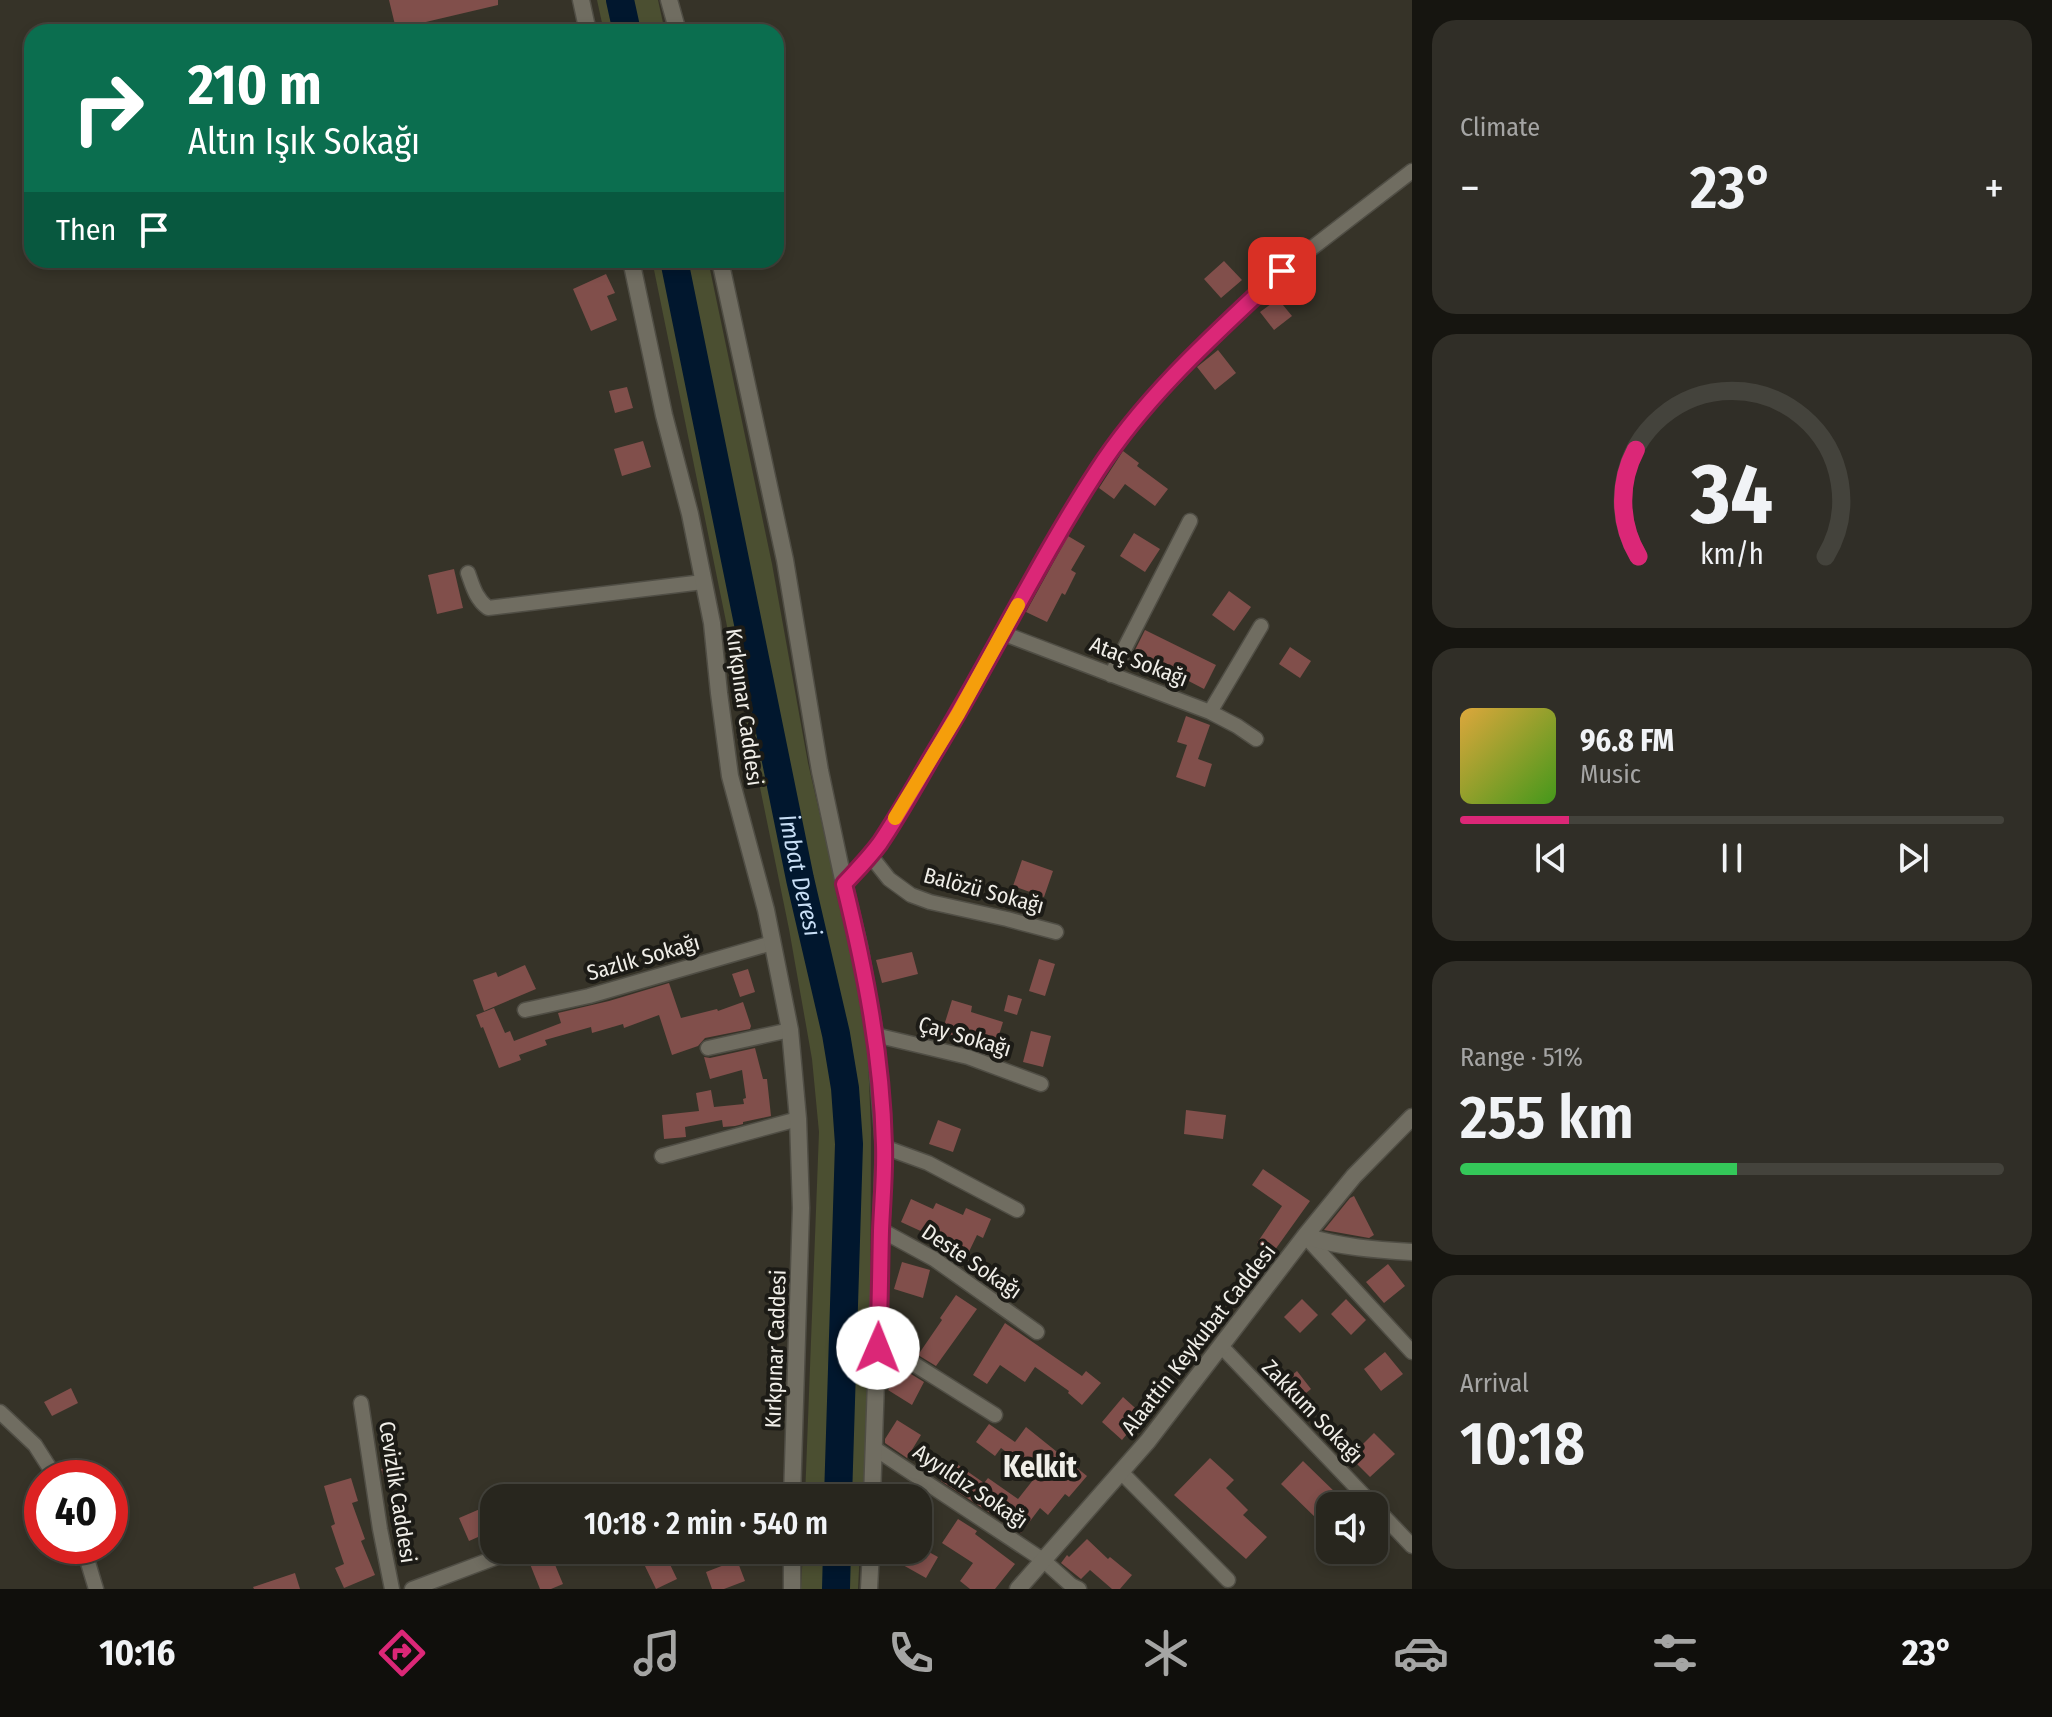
<!DOCTYPE html>
<meta charset="utf-8">
<style>
body{margin:0;font-family:"Fira Sans Condensed",sans-serif;background:#302e27;color:#f1f3f6;height:100vh;display:flex;flex-direction:column;font-size:30px;white-space:nowrap}
*{box-sizing:border-box;margin:0}
p{font-size:26px;color:#a5a5a4}
.icon{flex:none;width:44px;height:44px;fill:none;stroke:currentColor;stroke-width:2;stroke-linecap:round;stroke-linejoin:round}
.map{position:relative;flex:1;overflow:hidden}
.panel{display:flex;flex-direction:column;gap:20px;padding:20px;background:#161510;width:640px}
.panel>*{flex:none}
.guide{position:absolute;left:24px;top:24px;width:760px;height:244px;border-radius:24px;box-shadow:0 4px 12px #0003,0 0 0 2px #44433c;background:#0b6e4f;color:#fff;overflow:hidden}
.controls{position:absolute;left:1316px;top:1492px;display:grid;gap:16px}
.controls a{display:grid;place-items:center;width:72px;height:72px;border-radius:16px;background:#28261e;box-shadow:0 4px 12px #0003,0 0 0 2px #44433c;font-size:40px}
.speed{position:absolute;left:24px;top:1460px;display:flex;gap:16px;font-size:40px;font-weight:700;text-align:center}
.speed>*{display:grid;place-content:center;width:104px;height:104px;border-radius:50%;background:#28261e;box-shadow:0 4px 12px #0003,0 0 0 2px #44433c;line-height:1}
.speed .limit{border:12px solid #d22;background:#fff;color:#111}
.pin{position:absolute;display:grid;place-items:center;width:68px;height:68px;color:#fff;margin:-34px;border-radius:16px;box-shadow:0 4px 12px #0006}
.me{position:absolute;width:88px;margin:-44px;rotate:1deg;stroke-linejoin:round;filter:drop-shadow(0 0 6px #0008)}
.turn{display:flex;align-items:center;gap:28px;height:168px;padding:0 32px;font-size:36px}
.turn .icon{width:104px;height:104px;stroke-width:2.5}
.turn b{display:block;font-size:56px;line-height:68px}
.then{display:flex;align-items:center;height:76px;padding:0 32px;background:#0003;gap:16px;font-size:30px}
.big{font-size:60px;font-weight:600;line-height:1.1}
.panel .card{flex:1;display:flex;flex-direction:column;justify-content:center;gap:12px;min-width:0;padding:0 28px;border-radius:24px;background:#302e27}
.panel .dial{align-items:center;gap:0}
.dial svg{height:208px;overflow:visible;fill:none;stroke:#44433c;stroke-width:7;stroke-linecap:round;text-anchor:middle}
.dial text{fill:#f1f3f6;stroke:none}
.song{display:flex;align-items:center;gap:24px}
.cover{width:96px;height:96px;border-radius:12px;background:linear-gradient(135deg,hsl(40 70% 55%),hsl(100 70% 35%))}
.played{height:8px;border-radius:4px;background:linear-gradient(90deg,#db2777 20%,#44433c 20%)}
.keys{display:flex;justify-content:space-around;direction:ltr}
.heat{display:flex;justify-content:space-between;align-items:center;font-size:44px;direction:ltr}
.charge{height:12px;border-radius:6px;background:linear-gradient(90deg,#34c759 51%,#44433c 0)}
.trip{position:absolute;left:480px;top:1484px;width:452px;height:80px;border-radius:24px;background:#28261e;box-shadow:0 4px 12px #0003,0 0 0 2px #44433c;font-weight:600;line-height:80px;text-align:center}
.menu{display:flex;height:128px;justify-content:space-around;align-items:center;background:#100f0c;color:#a5a5a4}
.menu .icon{width:56px;height:56px}
.menu .selected{color:#db2777}
.menu b{font-size:36px;color:#f1f3f6}
main{display:flex;flex:1;min-height:0}
.map>svg:first-child{display:block}
.green{fill:#4b4f31}
.lines{fill:none;stroke-linecap:round;stroke-linejoin:round}
.river{stroke:#01172e;stroke-width:28}
.building{fill:#814f4b}
.minor-casing{stroke:#504e45;stroke-width:17}
.tertiary-casing{stroke:#504e45;stroke-width:19}
.minor{stroke:#706d61;stroke-width:14}
.tertiary{stroke:#706d61;stroke-width:16}
.route-casing{stroke:#8e194d;stroke-width:20}
.route{stroke:#db2777;stroke-width:14}
.slow{stroke:#f59e0b;stroke-width:14}
.labels{text-anchor:middle;stroke-width:8;stroke-linejoin:round;paint-order:stroke}
.street-label{font-size:22px;fill:#f0eee8;stroke:#1c1b16}
.water-label{font-size:24px;font-style:italic;fill:#c8def5;stroke:#1c1b16}
.district-label{font-size:30px;font-weight:bold;fill:#f0eee8;stroke:#1c1b16}
</style>
<main>
<div class="map">
<svg width="1412" height="1589" viewBox="0 0 1412 1589">
<rect width="100%" height="100%" fill="#363328"/>
<!-- green -->
<path class="green" d="M597,0H658L665,32H604Z
M652,260H708L772,564L808,763L856,972L867,1035L871,1130L870,1370L863,1498H805L819,1132L812,1059L789,929Z
M803,1550H860L858,1589H801Z"/>
<g class="lines">
<!-- river -->
<g class="river">
<path d="M620,0L627,32"/>
<path id="s1" d="M674,260L800,879L836,1034L845,1088L849,1144L838,1498"/>
<path d="M836,1589L837,1550"/>
</g>
</g>
<!-- building -->
<path class="building" d="M389,0H498V5L396,29Z
M1224,261L1242,280L1221,298L1204,279Z
M606,274L615,293L607,296L617,320L591,331L573,289Z
M1278,299L1292,316L1274,330L1260,312Z
M1218,350L1236,373L1215,390L1197,367Z
M627,387L633,408L615,413L609,391Z
M643,441L651,467L622,476L614,449Z
M1123,451L1139,463L1137,466L1168,489L1155,506L1125,484L1114,499L1099,488Z
M1134,533L1160,549L1145,572L1120,556Z
M1068,536L1085,546L1071,570L1076,573L1065,595L1062,593L1047,622L1026,612Z
M454,569L463,608L437,614L428,575Z
M1229,591L1251,607L1234,631L1212,615Z
M1145,630L1216,665L1204,689L1154,663L1152,667L1132,656Z
M1290,647L1311,661L1300,678L1279,664Z
M1186,716L1210,725L1198,759L1212,764L1205,787L1176,777L1187,745L1177,742Z
M1022,860L1053,871L1044,897L1013,886Z
M912,952L918,974L882,983L876,960Z
M1039,959L1055,964L1045,996L1029,991Z
M525,965L536,989L484,1011L473,980L496,972L498,977Z
M748,969L755,992L740,997L732,974Z
M669,983L681,1018L717,1009L718,1011L743,1002L751,1026L750,1029L705,1038L698,1046L672,1055L659,1015L624,1028L623,1024L592,1033L591,1027L545,1040L547,1045L519,1055L521,1060L499,1068L483,1027L481,1028L476,1015L494,1008L505,1033L510,1031L514,1041L561,1023L558,1013L609,1001Z
M1008,995L1022,999L1017,1015L1004,1011Z
M952,1000L972,1006L971,1012L1003,1022L995,1048L942,1032Z
M1031,1031L1051,1036L1043,1067L1023,1062Z
M755,1048L763,1079H767L771,1116L743,1122V1124L735,1126L723,1127L722,1120L685,1127L686,1137L664,1139L662,1115L699,1111L696,1093L711,1090L714,1107L744,1104L743,1099L746,1098L742,1070L710,1079L704,1057L710,1058Z
M1186,1110L1226,1115L1223,1139L1184,1134Z
M938,1120L961,1129L953,1152L929,1144Z
M1263,1169L1310,1201L1272,1254L1257,1243L1282,1206L1252,1185Z
M1354,1196L1374,1235L1369,1238L1324,1230L1350,1198Z
M911,1199L933,1209L936,1203L963,1215L966,1208L991,1219L983,1238L977,1235L964,1262L945,1253L949,1244L901,1222Z
M902,1262L930,1270L923,1298L894,1289Z
M1388,1264L1405,1286L1384,1303L1366,1282Z
M956,1295L977,1309L936,1366L918,1355L942,1320L940,1318Z
M1302,1299L1318,1315L1300,1333L1284,1317Z
M1346,1299L1366,1320L1351,1335L1331,1314Z
M1005,1323L1082,1376L1086,1371L1101,1383L1082,1405L1068,1393L1069,1391L1035,1367L1025,1382L1000,1365L987,1384L973,1375Z
M1385,1352L1403,1374L1381,1391L1364,1369Z
M902,1371L905,1372L906,1371L924,1382L912,1405L888,1390Z
M1297,1371L1311,1389L1291,1405L1276,1388Z
M71,1388L78,1403L52,1416L44,1402Z
M1123,1397L1143,1415L1122,1440L1102,1422Z
M897,1420L921,1435L907,1458L885,1443V1439Z
M989,1424L1015,1442L1026,1427L1087,1476L1069,1497L1065,1494L1048,1515L1040,1508L1021,1533L941,1481L954,1462L984,1483L988,1478L1018,1499L1037,1475L1001,1448L995,1456L976,1442Z
M1374,1433L1395,1454L1370,1477L1350,1457Z
M1210,1458L1234,1480L1226,1488L1248,1510L1243,1515L1267,1537L1246,1559L1174,1495Z
M1303,1461L1340,1497L1318,1520L1281,1484Z
M395,1465L399,1479L386,1483L381,1469Z
M351,1478L358,1501L352,1503L365,1539L361,1541L375,1575L344,1588L335,1568L344,1564L331,1526L335,1524L324,1486Z
M494,1503V1530L469,1541L459,1518Z
M958,1519L977,1531L975,1534L1015,1564L995,1589H970L960,1581L973,1563L942,1543Z
M1087,1539L1108,1559L1110,1557L1132,1575L1120,1589H1112L1090,1570L1081,1579L1061,1563L1067,1555L1069,1557Z
M918,1546L938,1557L926,1578L894,1560L899,1550H918Z
M665,1554L677,1579L656,1589L644,1564Z
M551,1555L563,1584L551,1589H540L530,1564Z
M737,1560L745,1581L724,1589H712L706,1572Z
M295,1573L300,1589H254L253,1587Z"/>
<g class="lines">
<!-- minor casing -->
<g class="minor-casing">
<path id="minor" d="M468,573C473,587 476,599 488,608L703,582
M1002,633L1210,712L1237,726L1256,739
M1111,675L1190,521
M1210,712L1261,626
M870,855L889,879L911,895L930,902L1007,919L1056,932
M844,884L879,845L894,821L958,714L1063,525L1119,439L1149,403L1197,353L1282,271L1412,171
M525,1010L589,996L772,943
M875,1035L968,1057L1041,1084
M708,1048L790,1030
M884,1147L928,1163L1017,1210
M662,1156L798,1119
M881,1230L934,1259L1037,1332
M1305,1236L1412,1352
M879,1342L995,1415
M1221,1346L1374,1506
M361,1403L380,1529L392,1589
M0,1412L35,1445L56,1478
M874,1448L1043,1560L1071,1585L1079,1589
M1122,1473L1228,1580
M1374,1506L1412,1546
M83,1546L96,1589
M412,1589L516,1550"/>
</g>
<!-- tertiary casing -->
<g class="tertiary-casing">
<path id="tertiary" d="M581,0L588,32
M669,0L678,32
M631,260L664,415L690,514L712,623L719,693L730,776L766,910L790,1030L798,1119L801,1208L792,1498
M720,260L785,560L820,771L844,884L859,946L875,1035L884,1147L872,1498
M1305,1236C1340,1247 1375,1250 1412,1252
M792,1550V1589
M869,1589L871,1550
M1018,1589L1148,1441L1305,1236L1354,1176L1412,1117"/>
</g>
<!-- minor -->
<use href="#minor" class="minor"/>
<!-- tertiary -->
<use href="#tertiary" class="tertiary"/>
</g>
<g class="lines">
<!-- route casing -->
<g class="route-casing">
<path id="route" d="M878,1348C880,1309 880,1270 881,1231C882,1202 885,1174 884,1145C882,1056 865,970 844,884C856,871 869,858 880,843C899,815 916,784 933,755C990,662 1037,563 1097,471C1146,395 1216,333 1282,271"/>
</g>
<!-- route -->
<use href="#route" class="route"/>
<!-- slow -->
<path class="slow" d="M895,818L958,714L1018,605"/>
</g>
<g class="labels">
<!-- street labels -->
<g class="street-label">
<text transform="translate(1139 661) rotate(21)" y="8">Ataç Sokağı</text>
<text transform="translate(745 707) rotate(82)" y="8">Kırkpınar Caddesi</text>
<text transform="translate(984 890) rotate(15)" y="8">Balözü Sokağı</text>
<text transform="translate(643 957) rotate(-16)" y="8">Sazlık Sokağı</text>
<text transform="translate(965 1036) rotate(16)" y="8">Çay Sokağı</text>
<text transform="translate(972 1261) rotate(34)" y="8">Deste Sokağı</text>
<text transform="translate(1198 1339) rotate(-52)" y="8">Alaattin Keykubat Caddesi</text>
<text transform="translate(775 1349) rotate(-88)" y="8">Kırkpınar Caddesi</text>
<text transform="translate(1313 1411) rotate(46)" y="8">Zakkum Sokağı</text>
<text transform="translate(971 1486) rotate(34)" y="8">Ayyıldız Sokağı</text>
<text transform="translate(398 1492) rotate(81)" y="8">Cevizlik Caddesi</text>
</g>
<!-- water labels -->
<g class="water-label">
<text dy="8" stroke="none"><textPath href="#s1" startOffset="628">İmbat Deresi</textPath></text>
</g>
<!-- district labels -->
<g class="district-label">
<text x="1040" y="1477">Kelkit</text>
</g>
</g>
</svg>
<div class="controls">
<a><svg class="icon" aria-label="sound" viewBox="0 0 24 24"><path d="M4 9h4l5-4v14l-5-4H4zM17 9q2 3 0 6"/></svg></a>
</div>
<div class="speed"><div class="limit">40</div></div>
<div class="pin" style="left:1282px;top:271px;background:#d93025"><svg class="icon" aria-label="arrive" viewBox="0 0 24 24"><path d="M6 21V4h12l-3 4 3 4H6"/></svg></div>
<svg class="me" style="left:878px;top:1348px" viewBox="-20 -20 40 40"><circle r="19" fill="#fff"/><path d="M0-13L10 11 0 6-10 11z" fill="#db2777"/></svg>
<div class="trip">10:18 · 2 min · 540 m</div>
<div class="guide">
<div class="turn"><svg class="icon" aria-label="right" viewBox="0 0 24 24"><path d="M7 20v-9h11M14 6l5 5-5 5"/></svg><div><b>210 m</b>Altın Işık Sokağı</div></div>
<div class="then">Then<svg class="icon" aria-label="arrive" viewBox="0 0 24 24"><path d="M6 21V4h12l-3 4 3 4H6"/></svg></div>
</div>
</div>
<section class="panel">
<div class="card"><p>Climate</p>
<div class="heat"><a>−</a><b class="big">23°</b><a>+</a></div>
</div>
<div class="card dial"><svg viewBox="0 0 100 80">
<path d="M14 69A42 42 0 1 1 86 69"/>
<path d="M14 69A42 42 0 0 1 13 28" stroke="#db2777"/>
<text x="50" y="56" font-size="32" font-weight="700">34</text>
<text x="50" y="72" font-size="11">km/h</text>
</svg></div>
<div class="card">
<div class="song"><i class="cover"></i><div><b>96.8 FM</b><p>Music</p></div></div>
<div class="played"></div>
<div class="keys"><svg class="icon" aria-label="previous" viewBox="0 0 24 24"><path d="M18 5L8 12l10 7zM5 5v14"/></svg><svg class="icon" aria-label="pause" viewBox="0 0 24 24"><path d="M8 5v14M16 5v14"/></svg><svg class="icon" aria-label="next" viewBox="0 0 24 24"><path d="M6 5l10 7-10 7zM19 5v14"/></svg></div>
</div>
<div class="card"><p>Range · 51%</p><b class="big">255 km</b><div class="charge"></div></div>
<div class="card"><p>Arrival</p><b class="big">10:18</b></div>
</section>
</main>
<nav class="menu">
<b>10:16</b>
<svg class="icon selected" aria-label="directions" viewBox="0 0 24 24"><path d="M12 3l9 9-9 9-9-9zM9 14v-3h6M13 9l2 2-2 2"/></svg>
<svg class="icon" aria-label="music" viewBox="0 0 24 24"><path d="M9 18V5l10-2v13"/><circle cx="6" cy="18" r="3"/><circle cx="16" cy="16" r="3"/></svg>
<svg class="icon" aria-label="phone" viewBox="0 0 24 24"><path d="M5 4h4l2 5-3 2q2 4 5 5l2-3 5 2v4C11 20 4 13 5 4z"/></svg>
<svg class="icon" aria-label="climate" viewBox="0 0 24 24"><path d="M12 3v18M4 7l16 10M4 17L20 7"/></svg>
<svg class="icon" aria-label="car" viewBox="0 0 24 24"><path d="M5 17H2v-5l4-1 3-4h7l3 4 3 1v5h-3M9 17h6M6 11h13"/><circle cx="7" cy="17" r="2"/><circle cx="17" cy="17" r="2"/></svg>
<svg class="icon" aria-label="filters" viewBox="0 0 24 24"><path d="M4 7h16M4 17h16"/><circle cx="9" cy="7" r="2"/><circle cx="15" cy="17" r="2"/></svg>
<b>23°</b>
</nav>
